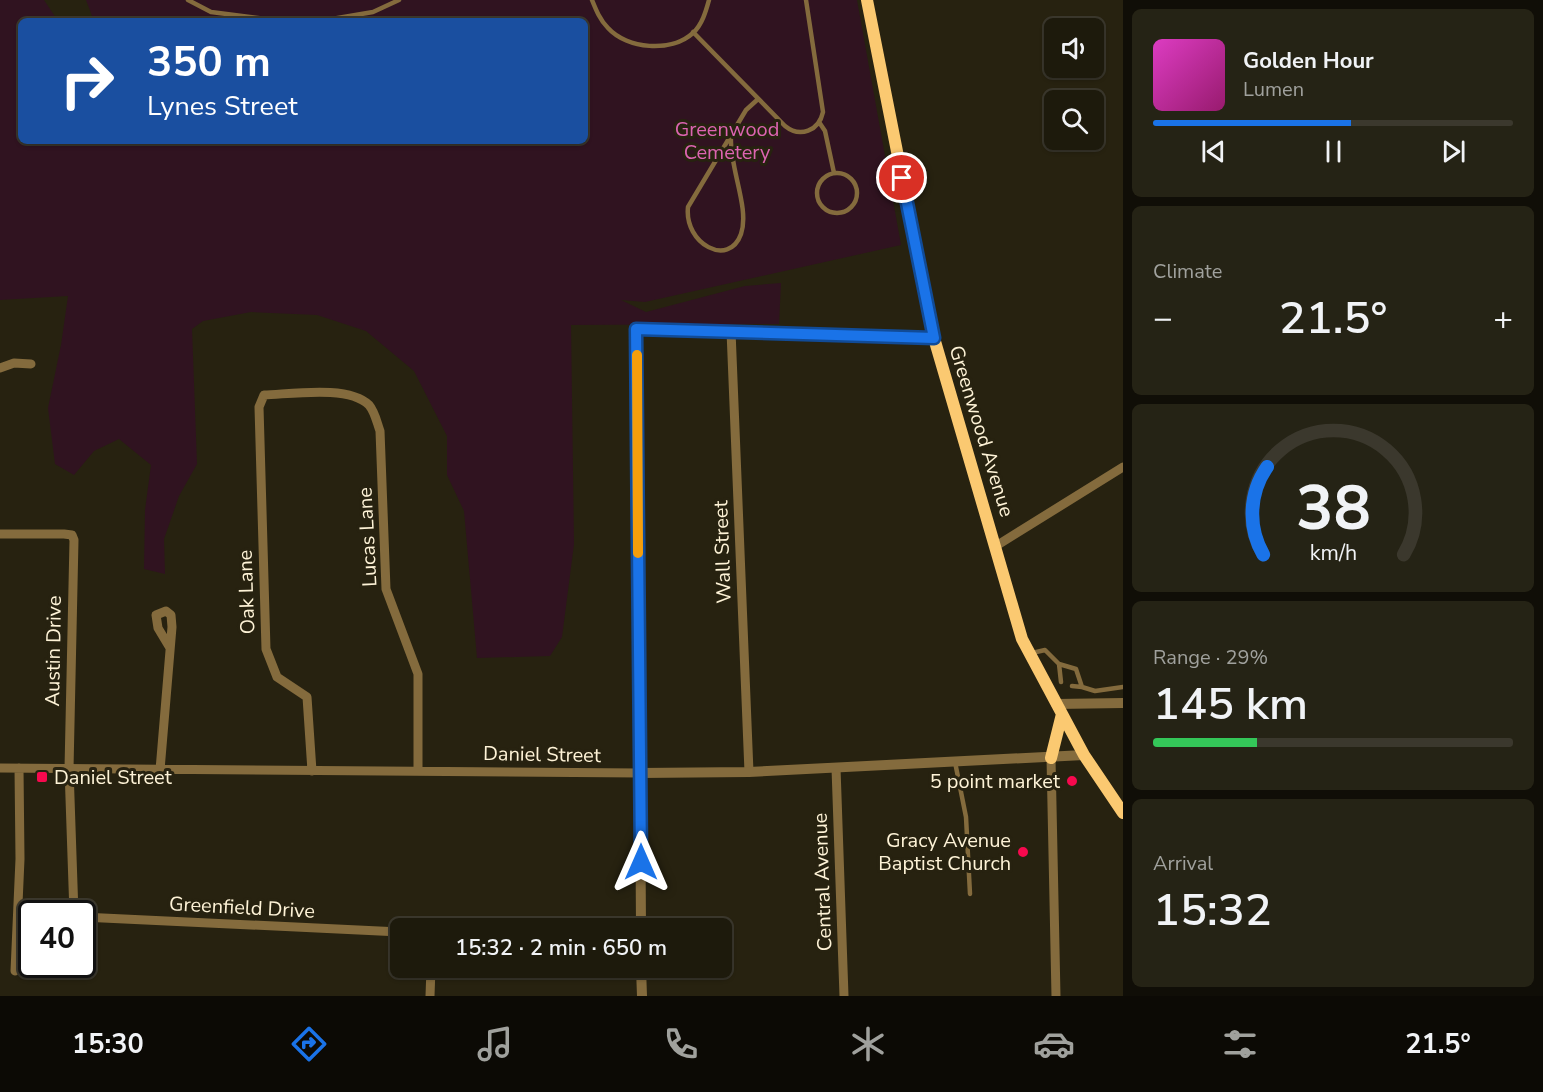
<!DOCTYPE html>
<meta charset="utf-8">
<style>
body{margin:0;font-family:"Nunito Sans",sans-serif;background:#252315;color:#f1f3f6;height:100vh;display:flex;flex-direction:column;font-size:22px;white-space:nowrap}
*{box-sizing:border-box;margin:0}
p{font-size:20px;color:#a0a19d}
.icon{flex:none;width:33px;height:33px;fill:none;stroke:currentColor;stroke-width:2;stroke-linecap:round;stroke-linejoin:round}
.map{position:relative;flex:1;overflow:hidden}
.drawer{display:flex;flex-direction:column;gap:9px;padding:9px;background:#100e07;width:420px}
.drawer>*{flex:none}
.banner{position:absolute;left:18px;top:18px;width:570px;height:126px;border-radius:9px;box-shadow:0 2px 4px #0004,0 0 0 2px #3b382d;background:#1a4fa0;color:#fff;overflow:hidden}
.buttons{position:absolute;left:1044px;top:18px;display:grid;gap:12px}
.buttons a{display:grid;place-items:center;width:60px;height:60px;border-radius:9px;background:#1d1a0c;box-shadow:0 2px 4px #0004,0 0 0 2px #3b382d;font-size:30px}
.speed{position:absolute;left:18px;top:900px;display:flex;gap:12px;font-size:30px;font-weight:700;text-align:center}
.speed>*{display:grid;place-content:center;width:78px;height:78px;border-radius:50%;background:#1d1a0c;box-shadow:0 2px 4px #0004,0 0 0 2px #3b382d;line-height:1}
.speed .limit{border:3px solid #111;border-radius:9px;background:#fff;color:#111}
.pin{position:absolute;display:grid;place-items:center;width:51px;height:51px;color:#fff;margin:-26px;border:3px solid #fff;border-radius:50%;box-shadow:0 2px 6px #0007}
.me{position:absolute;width:66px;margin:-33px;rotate:0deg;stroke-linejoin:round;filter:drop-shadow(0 0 4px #0008)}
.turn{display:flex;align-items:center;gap:21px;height:126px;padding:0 30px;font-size:27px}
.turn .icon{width:78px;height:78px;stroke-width:2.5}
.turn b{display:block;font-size:42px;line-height:51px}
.big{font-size:45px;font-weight:600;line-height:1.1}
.drawer .card{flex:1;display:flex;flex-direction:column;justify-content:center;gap:9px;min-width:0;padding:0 21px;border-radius:9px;background:#252315}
.drawer .dial{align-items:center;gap:0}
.dial svg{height:156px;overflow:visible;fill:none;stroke:#3b382d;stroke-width:7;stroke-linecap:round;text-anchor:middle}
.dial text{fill:#f1f3f6;stroke:none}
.song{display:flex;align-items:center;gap:18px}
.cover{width:72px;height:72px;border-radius:9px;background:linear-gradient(135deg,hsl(310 70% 55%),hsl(320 70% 35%))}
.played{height:6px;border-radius:3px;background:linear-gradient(90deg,#1a73e8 55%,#3b382d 55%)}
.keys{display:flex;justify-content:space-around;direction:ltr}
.heat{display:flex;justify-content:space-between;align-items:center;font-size:33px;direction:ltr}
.charge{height:9px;border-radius:4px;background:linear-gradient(90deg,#34c759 29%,#3b382d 0)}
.trip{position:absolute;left:390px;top:918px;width:342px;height:60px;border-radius:9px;background:#1d1a0c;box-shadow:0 2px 4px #0004,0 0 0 2px #3b382d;font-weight:600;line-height:60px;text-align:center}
.tab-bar{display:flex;height:96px;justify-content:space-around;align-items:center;background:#0c0a05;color:#a0a19d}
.tab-bar .icon{width:42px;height:42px}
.tab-bar .selected{color:#1a73e8}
.tab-bar b{font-size:27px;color:#f1f3f6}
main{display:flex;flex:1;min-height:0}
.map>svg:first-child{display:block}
.green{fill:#301320}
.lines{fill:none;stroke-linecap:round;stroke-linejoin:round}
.service{stroke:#846b3d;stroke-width:4.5}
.minor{stroke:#846b3d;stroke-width:9}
.tertiary{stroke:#846b3d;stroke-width:10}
.secondary{stroke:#fbc971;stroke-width:12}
.route-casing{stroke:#114b97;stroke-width:15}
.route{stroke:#1a73e8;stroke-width:10}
.slow{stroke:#f59e0b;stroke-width:10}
.poi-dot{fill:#f7094e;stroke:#272210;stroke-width:2}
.labels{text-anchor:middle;stroke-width:6;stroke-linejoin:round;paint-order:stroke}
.park-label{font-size:20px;fill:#dd64b1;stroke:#272210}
.street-label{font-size:20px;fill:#fef3d7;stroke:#272210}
.poi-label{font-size:20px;fill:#fef3d7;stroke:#272210;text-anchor:end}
</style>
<main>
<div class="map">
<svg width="1123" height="996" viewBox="0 0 1123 996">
<rect width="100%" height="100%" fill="#272210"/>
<!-- green -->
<path class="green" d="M0,0H44L58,21H21V141H585V21H94L86,0H857L901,245L645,302L621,300L646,312L745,286L781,283L779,324L571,325L574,544L562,637L550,656L477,658L464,511L447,475V436L414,371L366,331L317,315L251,312L203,321L192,329L197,464L179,496L164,539L165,574L144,569L145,510L151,465L119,439L94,451L74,475L55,464L48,408L61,345L68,296L0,300Z"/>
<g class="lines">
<!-- service -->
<path class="service" d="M188,0L211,12L282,21
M592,0C596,10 600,20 608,28C627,49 671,53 693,33C702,25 706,11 709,0
M320,21L373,12L399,0
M693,32L785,126C800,138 819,131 823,112L806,0
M819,122L825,131L834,173
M731,136C729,167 750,208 741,234C729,268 684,244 688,207L746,110L757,100
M817 193a20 20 0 1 1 40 0a20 20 0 1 1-40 0Z
M1032,653L1045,650L1059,664L1076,669L1082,687L1095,691L1123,687
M1059,664L1061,682
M1072,686L1082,687
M955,762L966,817L970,894"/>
<!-- minor -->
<path class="minor" d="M731,331L749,772
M0,368L14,363L31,364
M0,534H64L72,535L74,540L69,769L74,914
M996,546L1123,467
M1051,758L1056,996
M0,768L640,773L636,329L934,338
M836,768L844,996
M160,770L172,627L171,615L166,611L156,615L158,628L170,648
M312,771L307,697L277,677L266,649L259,407L264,395C292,394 349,385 369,405C375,412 377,423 380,431L386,589L418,674V771
M82,917L400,932
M15,971L20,859L19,768
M430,996L431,968"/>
<!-- tertiary -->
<path class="tertiary" d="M1056,704L1123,703
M641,928L640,773L749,772L1084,755
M641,968L642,996"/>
<!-- secondary -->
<path class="secondary" d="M867,0L934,338L1022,639L1084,755L1123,813
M1051,758L1062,714"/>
</g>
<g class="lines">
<!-- route casing -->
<g class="route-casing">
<path id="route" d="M641,862L636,329L934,338L902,178"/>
</g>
<!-- route -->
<use href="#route" class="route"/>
<!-- slow -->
<path class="slow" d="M637,355L638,553"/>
</g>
<!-- markers -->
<g class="poi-dot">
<rect x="36" y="771" width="12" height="12" rx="3"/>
<circle cx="1072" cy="781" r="6"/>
<circle cx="1023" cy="852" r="6"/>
</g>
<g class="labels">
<!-- park labels -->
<g class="park-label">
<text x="727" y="136">Greenwood<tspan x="727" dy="23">Cemetery</tspan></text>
</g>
<!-- street labels -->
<g class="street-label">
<text transform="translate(982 431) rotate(73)" y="7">Greenwood Avenue</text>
<text transform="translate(367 537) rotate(-93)" y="7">Lucas Lane</text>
<text transform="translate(722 552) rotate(-92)" y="7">Wall Street</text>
<text transform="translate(246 592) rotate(-92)" y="7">Oak Lane</text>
<text transform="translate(53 651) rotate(-89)" y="7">Austin Drive</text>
<text transform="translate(542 754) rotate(1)" y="7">Daniel Street</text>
<text transform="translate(822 882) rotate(-92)" y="7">Central Avenue</text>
<text transform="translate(242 907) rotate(3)" y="7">Greenfield Drive</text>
</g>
<!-- poi labels -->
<g class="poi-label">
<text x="54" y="784" text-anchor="start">Daniel Street</text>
<text x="1060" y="788">5 point market</text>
<text x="1011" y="847">Gracy Avenue<tspan x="1011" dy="23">Baptist Church</tspan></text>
</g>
</g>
</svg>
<div class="buttons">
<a><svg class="icon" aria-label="sound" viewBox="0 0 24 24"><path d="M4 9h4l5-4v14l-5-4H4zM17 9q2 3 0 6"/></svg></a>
<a><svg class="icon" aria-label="search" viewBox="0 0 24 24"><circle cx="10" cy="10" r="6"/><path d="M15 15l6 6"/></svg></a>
</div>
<div class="speed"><div class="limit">40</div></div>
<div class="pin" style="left:902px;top:178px;background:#d93025"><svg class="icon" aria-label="arrive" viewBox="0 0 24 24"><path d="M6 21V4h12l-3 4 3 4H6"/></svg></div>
<svg class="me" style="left:641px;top:862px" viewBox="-20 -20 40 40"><path d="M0-17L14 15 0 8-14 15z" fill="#1a73e8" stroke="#fff" stroke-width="4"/></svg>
<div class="trip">15:32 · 2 min · 650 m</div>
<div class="banner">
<div class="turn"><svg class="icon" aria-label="right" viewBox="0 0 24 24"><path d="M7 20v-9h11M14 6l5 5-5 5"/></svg><div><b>350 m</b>Lynes Street</div></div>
</div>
</div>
<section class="drawer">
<div class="card">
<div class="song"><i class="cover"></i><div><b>Golden Hour</b><p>Lumen</p></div></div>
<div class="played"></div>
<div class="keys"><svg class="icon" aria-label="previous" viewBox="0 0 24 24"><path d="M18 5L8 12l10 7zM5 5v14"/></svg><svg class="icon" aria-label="pause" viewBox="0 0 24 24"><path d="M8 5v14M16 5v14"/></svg><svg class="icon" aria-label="next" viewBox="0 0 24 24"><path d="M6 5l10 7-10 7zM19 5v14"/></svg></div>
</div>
<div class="card"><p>Climate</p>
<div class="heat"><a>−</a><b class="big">21.5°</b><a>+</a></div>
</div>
<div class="card dial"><svg viewBox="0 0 100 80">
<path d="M14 69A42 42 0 1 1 86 69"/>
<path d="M14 69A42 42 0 0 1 16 24" stroke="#1a73e8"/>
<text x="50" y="56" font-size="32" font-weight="700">38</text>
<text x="50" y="72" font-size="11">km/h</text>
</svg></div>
<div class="card"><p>Range · 29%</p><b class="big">145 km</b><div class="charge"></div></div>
<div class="card"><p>Arrival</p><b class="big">15:32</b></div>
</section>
</main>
<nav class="tab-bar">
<b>15:30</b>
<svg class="icon selected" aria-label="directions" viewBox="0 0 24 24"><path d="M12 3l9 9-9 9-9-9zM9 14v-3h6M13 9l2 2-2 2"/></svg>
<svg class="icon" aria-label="music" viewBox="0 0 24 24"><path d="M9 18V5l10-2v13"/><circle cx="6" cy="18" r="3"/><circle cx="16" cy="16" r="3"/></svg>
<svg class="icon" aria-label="phone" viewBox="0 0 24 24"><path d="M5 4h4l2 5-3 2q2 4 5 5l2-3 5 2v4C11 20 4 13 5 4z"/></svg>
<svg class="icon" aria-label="climate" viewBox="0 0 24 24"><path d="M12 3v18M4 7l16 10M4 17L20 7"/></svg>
<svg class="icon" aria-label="car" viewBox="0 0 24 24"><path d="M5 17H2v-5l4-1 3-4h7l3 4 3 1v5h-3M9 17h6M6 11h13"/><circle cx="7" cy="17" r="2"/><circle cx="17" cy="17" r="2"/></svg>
<svg class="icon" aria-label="filters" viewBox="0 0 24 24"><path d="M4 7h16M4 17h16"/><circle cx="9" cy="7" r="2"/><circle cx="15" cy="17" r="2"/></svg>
<b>21.5°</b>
</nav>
